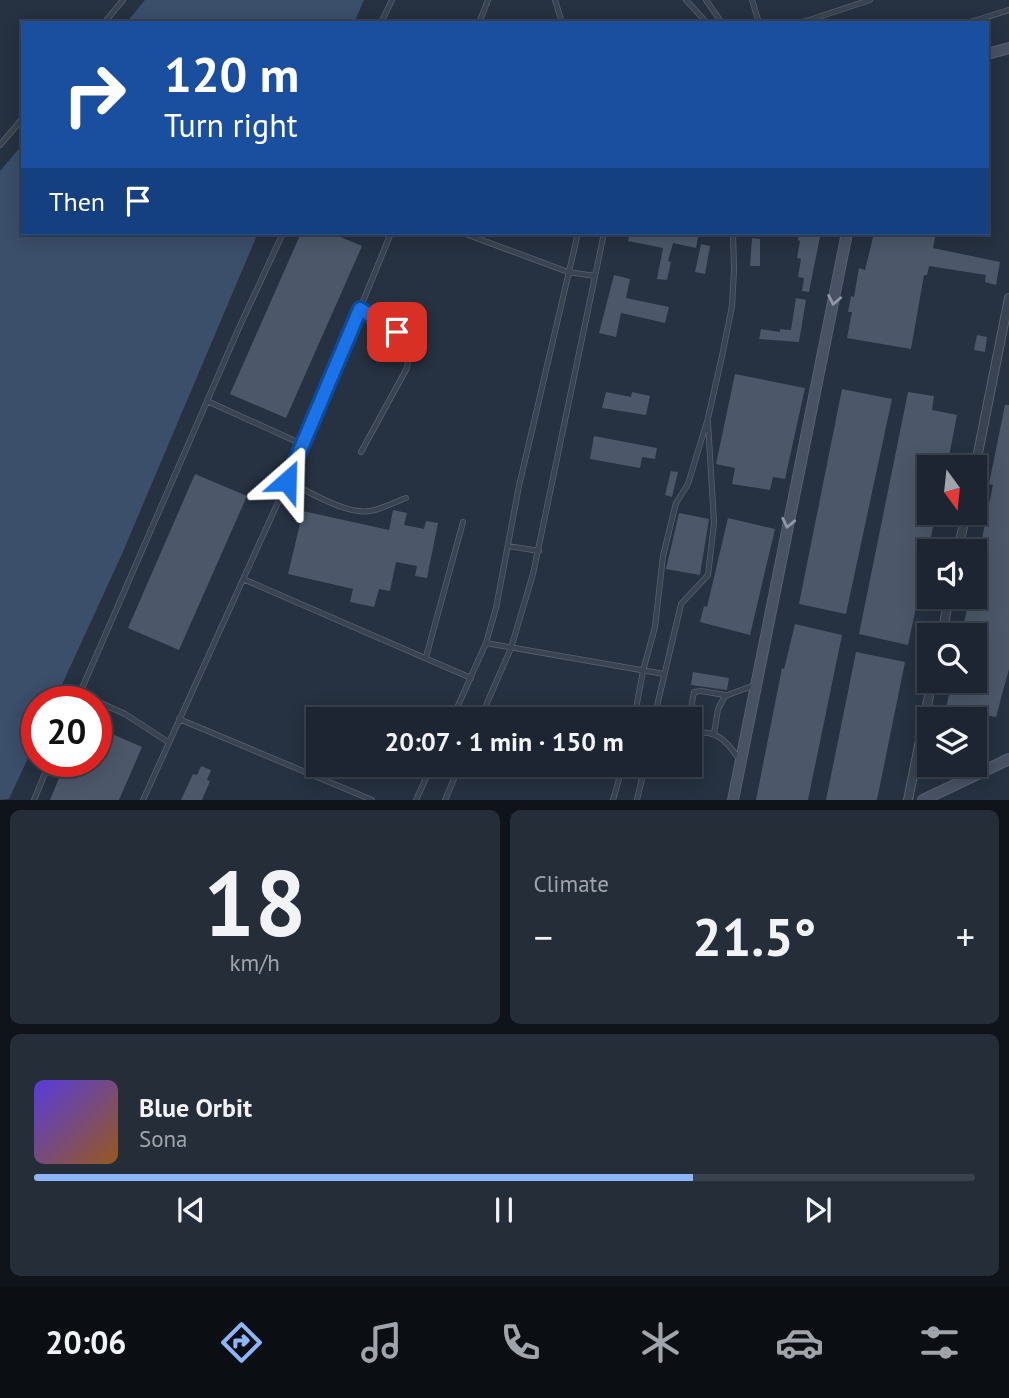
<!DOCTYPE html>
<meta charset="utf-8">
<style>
body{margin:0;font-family:"PT Sans",sans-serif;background:#252d39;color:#f1f3f6;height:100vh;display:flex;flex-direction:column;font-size:26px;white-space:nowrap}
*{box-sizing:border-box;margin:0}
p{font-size:23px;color:#a0a5ab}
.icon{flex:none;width:38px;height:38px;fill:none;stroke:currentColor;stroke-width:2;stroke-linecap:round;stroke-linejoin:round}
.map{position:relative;height:800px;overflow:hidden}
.side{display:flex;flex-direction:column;gap:10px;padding:10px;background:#0f141b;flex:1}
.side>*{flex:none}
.top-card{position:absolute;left:21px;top:21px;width:968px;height:214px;border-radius:0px;box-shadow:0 4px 18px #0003,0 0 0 2px #3a424d;background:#1a4fa0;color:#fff;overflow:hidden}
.needle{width:46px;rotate:165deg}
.buttons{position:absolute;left:917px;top:455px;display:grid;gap:14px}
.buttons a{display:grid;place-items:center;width:70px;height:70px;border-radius:0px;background:#1c2531;box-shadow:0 4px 18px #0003,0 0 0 2px #3a424d;font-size:35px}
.speed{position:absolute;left:21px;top:686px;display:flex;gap:14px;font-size:35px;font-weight:700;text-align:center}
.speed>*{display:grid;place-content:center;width:91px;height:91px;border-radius:50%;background:#1c2531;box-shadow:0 4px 18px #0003,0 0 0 2px #3a424d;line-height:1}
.speed .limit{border:10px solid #d22;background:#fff;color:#111}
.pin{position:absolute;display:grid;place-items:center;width:60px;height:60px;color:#fff;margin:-30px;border-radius:14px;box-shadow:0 4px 10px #0006}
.me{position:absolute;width:77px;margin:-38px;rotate:25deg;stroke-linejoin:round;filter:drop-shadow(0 0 5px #0008)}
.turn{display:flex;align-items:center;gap:24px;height:147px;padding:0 28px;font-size:32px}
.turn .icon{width:91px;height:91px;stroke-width:2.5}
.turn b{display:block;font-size:49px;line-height:60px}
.then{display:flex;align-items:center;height:66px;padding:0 28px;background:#0003;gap:14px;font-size:26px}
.big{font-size:52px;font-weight:600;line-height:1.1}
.side .card{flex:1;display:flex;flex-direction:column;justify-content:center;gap:10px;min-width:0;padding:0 24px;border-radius:10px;background:#252d39}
.side .dial{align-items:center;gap:0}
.dial b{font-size:91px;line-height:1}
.song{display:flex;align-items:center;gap:21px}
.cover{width:84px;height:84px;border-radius:10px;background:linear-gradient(135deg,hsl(250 70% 55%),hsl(30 70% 35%))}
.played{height:7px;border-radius:4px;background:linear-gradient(90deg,#8eb5f9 70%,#3a424d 70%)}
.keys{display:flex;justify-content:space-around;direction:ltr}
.heat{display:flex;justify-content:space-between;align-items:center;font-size:38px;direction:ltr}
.side .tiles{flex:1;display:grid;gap:10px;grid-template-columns:1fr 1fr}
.card:last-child{grid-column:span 2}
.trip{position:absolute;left:306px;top:707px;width:396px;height:70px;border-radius:0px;background:#1c2531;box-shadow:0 4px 18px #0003,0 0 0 2px #3a424d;font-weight:600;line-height:70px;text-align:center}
.menu{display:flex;height:112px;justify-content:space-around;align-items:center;background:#0b0f14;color:#a0a5ab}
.menu .icon{width:49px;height:49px}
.menu .active{color:#8eb5f9}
.menu b{font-size:32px;color:#f1f3f6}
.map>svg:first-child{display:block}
.water{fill:#3b4e6a}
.building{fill:#4c586a}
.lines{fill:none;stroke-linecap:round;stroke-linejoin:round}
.service-casing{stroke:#58616e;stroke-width:6}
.minor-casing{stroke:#58616e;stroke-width:10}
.secondary-casing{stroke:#58616e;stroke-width:12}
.service{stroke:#3a4351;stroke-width:4.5}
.minor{stroke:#3a4351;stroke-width:8}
.secondary{stroke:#485264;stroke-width:10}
.oneway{stroke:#9098a7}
.route-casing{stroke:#114b97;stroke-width:18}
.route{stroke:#1a73e8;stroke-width:12}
</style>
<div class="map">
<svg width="1009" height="800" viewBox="0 0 1009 800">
<rect width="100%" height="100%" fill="#263141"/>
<!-- water -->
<path class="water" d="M145,0H364L354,23H126Z
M23,144V233H258L122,554L54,702H37V739L9,799L0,800V171Z"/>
<!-- building -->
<path class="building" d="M301,233H331L362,246L286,418L230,394Z
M630,233H699L696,248L673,243L668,261L671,262L667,280L657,279L663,248L628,241Z
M799,233L820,237L809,292L802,291L804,278L798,277L801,259L797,258L800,241L798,240Z
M874,233H936L933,248L1000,262L996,285L985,282L986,275L929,266L927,275H924L911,349L847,338L852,312H848L851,296L854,297L859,268L865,270Z
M752,238L760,239V266H750Z
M701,244L710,246L705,274L695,272Z
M614,275L630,279L626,298L669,307L665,323L621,313L616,337L599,333Z
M796,298L806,300L799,342L759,339L761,329L780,332V329L791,330Z
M977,335L987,337L985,352L974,350Z
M735,374L805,388L785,479L773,477L770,490L732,484L735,468L716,464Z
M842,389L892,399L846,614L799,604Z
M606,392L631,397L632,392L650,396L646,415L602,408Z
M908,392L934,396L932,410L957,415L947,467H929V513H936L908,645L859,634Z
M1005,405H1009V669L996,717L946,708L952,681H975V635H961L970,597H975V573L993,485L989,484Z
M594,436L657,448L655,459L642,457L640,468L590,459Z
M671,471L678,472L672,497L665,495Z
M195,474L247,496L179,650L128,628Z
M393,510L407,513L404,525L424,529L426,521L438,523L427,578L415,576L417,566L396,562L390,591L379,589L374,607L350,602L353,589L288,574L303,511L389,530Z
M679,513L709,519L700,575L666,569Z
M728,518L775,529L750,635L700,622L704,606L707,607Z
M795,624L842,635L808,800H756L782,668L784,669Z
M856,652L905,662L877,800H826Z
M693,672L729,678L727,690L691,685Z
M96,727L142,747L119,800H50L66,761H96Z
M201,766L211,770L207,780L210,781L202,800H181L193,774L197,775Z"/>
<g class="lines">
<!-- service casing -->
<g class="service-casing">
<path id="service" d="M555,0L562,23
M686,0L707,23
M706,0L722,23
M752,0L759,23
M104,23L123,0
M381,23L392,0
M479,23L488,0
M800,23L870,0
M967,23L1009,10
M0,145L23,118
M463,233L568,272L595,276
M360,309C384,324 414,334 407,368L361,452
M207,401L304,445
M287,481C308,491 346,515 370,511C382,509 395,502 406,498
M508,546L539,551
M243,579L471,678
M486,643L664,674
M426,657L463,522
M79,693L125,714L168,742
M76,702L238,330L283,233
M179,719L372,800
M452,719L486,643L496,608L519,486L578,233
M480,719L511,648L533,574L604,233
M634,719L643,671L655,627L663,556L676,503L688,484L708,418L722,356L732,306L734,270L733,233
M654,719L681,604L708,575L714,523L708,422
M689,719L694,692L701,691L725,695
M690,734C715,728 726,740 739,759
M714,734L718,709L725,696L755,685
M34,800L50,761
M143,800L304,445L391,233
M416,800L432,765
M445,800L460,765
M613,800L623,765
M637,800L645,765"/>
</g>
<!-- minor casing -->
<g class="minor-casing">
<path id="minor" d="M975,468L1009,298
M958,551L966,513
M942,635L949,597
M908,800L932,681"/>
</g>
<!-- secondary casing -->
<g class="secondary-casing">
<path id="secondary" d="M987,54L1009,48
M733,800L847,233
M923,800L1009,759"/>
</g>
<!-- service -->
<use href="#service" class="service"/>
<!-- minor -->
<use href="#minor" class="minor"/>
<!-- secondary -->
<use href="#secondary" class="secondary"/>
</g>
<!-- one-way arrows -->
<defs><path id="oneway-chevron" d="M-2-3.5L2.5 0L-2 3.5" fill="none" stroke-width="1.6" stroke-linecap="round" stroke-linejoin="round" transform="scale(1.75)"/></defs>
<g class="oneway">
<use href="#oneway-chevron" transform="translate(834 300) rotate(101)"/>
<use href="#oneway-chevron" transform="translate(788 523) rotate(102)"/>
</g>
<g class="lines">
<!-- route casing -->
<g class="route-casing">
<path id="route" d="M287,481L360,309L397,332"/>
</g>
<!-- route -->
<use href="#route" class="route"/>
</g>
</svg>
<div class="buttons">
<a><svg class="needle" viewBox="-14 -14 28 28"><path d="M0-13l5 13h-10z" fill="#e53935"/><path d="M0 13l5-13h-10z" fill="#a0a5ab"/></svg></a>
<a><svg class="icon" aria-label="sound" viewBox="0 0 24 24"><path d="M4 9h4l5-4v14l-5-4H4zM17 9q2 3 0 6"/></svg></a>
<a><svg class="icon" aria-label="search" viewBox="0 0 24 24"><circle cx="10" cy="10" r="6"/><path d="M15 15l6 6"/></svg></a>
<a><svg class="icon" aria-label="layers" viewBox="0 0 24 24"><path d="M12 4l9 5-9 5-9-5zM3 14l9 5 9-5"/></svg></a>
</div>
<div class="speed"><div class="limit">20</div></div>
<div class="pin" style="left:397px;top:332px;background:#d93025"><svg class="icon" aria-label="arrive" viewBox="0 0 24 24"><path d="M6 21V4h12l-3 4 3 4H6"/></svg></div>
<svg class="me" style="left:287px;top:481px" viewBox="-20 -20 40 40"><path d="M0-17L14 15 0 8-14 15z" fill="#1a73e8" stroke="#fff" stroke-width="4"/></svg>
<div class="trip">20:07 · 1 min · 150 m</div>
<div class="top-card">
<div class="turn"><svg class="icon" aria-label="right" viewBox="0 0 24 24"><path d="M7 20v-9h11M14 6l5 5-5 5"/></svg><div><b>120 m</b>Turn right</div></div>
<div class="then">Then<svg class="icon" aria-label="arrive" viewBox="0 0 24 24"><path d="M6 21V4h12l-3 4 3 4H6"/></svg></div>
</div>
</div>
<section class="side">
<div class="tiles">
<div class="card dial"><b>18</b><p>km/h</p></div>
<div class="card"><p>Climate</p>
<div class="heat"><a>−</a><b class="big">21.5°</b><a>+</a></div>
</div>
<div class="card">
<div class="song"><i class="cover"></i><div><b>Blue Orbit</b><p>Sona</p></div></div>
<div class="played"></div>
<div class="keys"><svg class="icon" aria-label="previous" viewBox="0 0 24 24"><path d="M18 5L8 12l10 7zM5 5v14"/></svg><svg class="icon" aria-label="pause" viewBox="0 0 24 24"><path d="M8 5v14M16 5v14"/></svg><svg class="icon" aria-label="next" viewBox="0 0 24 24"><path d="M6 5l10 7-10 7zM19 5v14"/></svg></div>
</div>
</div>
</section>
<nav class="menu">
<b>20:06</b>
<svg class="icon active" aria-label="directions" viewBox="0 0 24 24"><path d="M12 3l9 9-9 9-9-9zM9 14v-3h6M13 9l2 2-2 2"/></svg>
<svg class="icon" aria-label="music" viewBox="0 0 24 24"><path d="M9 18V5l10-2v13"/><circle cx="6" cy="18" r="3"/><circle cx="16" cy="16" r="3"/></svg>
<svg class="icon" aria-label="phone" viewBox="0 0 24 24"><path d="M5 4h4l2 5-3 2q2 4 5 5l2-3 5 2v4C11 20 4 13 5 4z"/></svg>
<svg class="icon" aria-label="climate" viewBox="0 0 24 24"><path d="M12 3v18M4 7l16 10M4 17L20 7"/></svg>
<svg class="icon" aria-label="car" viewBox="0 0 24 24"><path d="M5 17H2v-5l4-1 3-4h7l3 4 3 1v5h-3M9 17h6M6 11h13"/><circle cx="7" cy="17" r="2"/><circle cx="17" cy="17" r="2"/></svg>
<svg class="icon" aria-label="filters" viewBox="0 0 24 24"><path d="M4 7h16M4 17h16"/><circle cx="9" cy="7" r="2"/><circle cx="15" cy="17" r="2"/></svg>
</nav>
